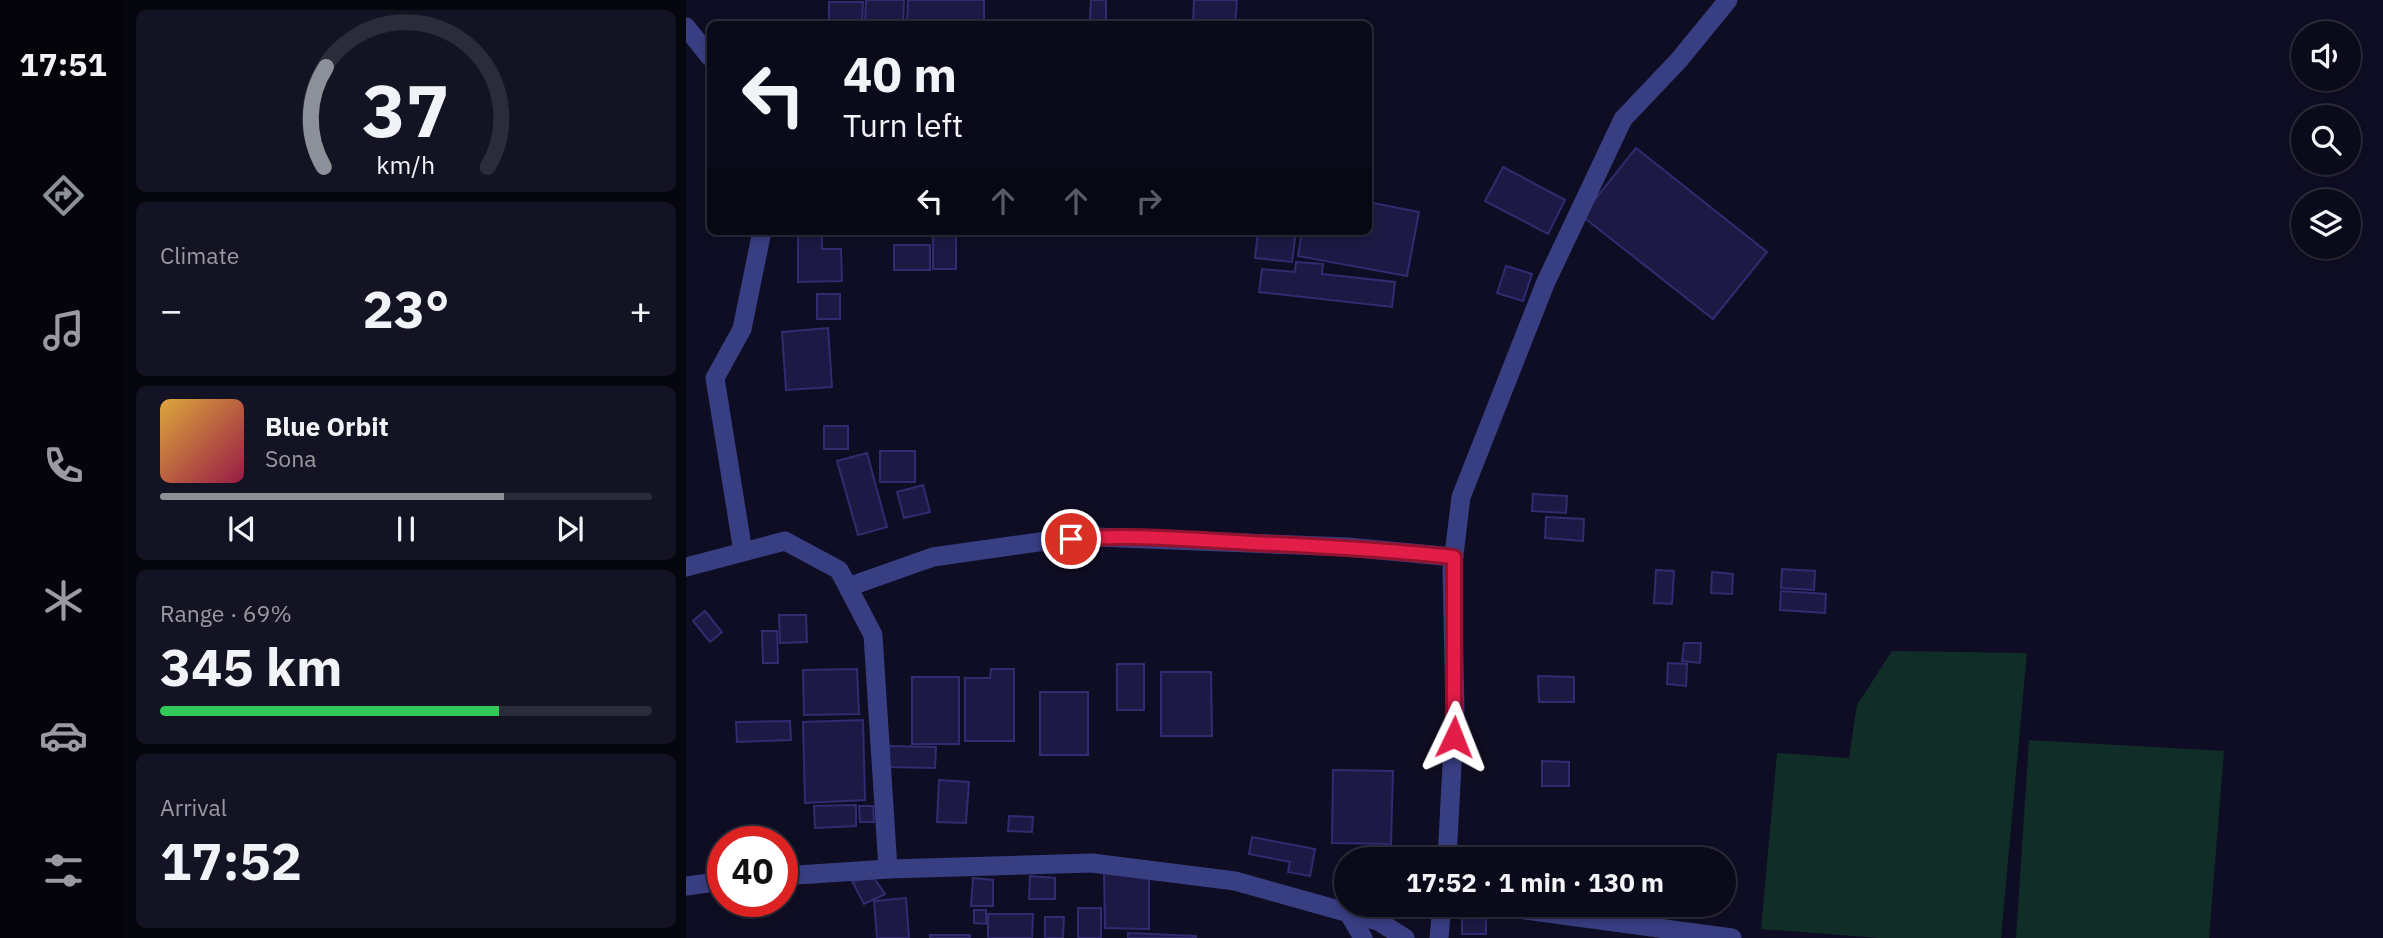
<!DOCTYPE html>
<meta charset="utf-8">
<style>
body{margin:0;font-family:"IBM Plex Sans",sans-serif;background:#141323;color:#f1f3f6;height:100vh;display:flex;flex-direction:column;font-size:26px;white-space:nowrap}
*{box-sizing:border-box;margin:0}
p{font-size:23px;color:#9a9aa2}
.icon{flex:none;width:38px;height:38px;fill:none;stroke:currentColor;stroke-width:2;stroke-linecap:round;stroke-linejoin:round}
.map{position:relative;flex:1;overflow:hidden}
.side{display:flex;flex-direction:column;gap:10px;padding:10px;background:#06060e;width:560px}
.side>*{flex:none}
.top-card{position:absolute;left:21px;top:21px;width:665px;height:214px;border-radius:10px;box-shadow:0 4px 10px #0003,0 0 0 2px #2b2b39;background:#0b0a1a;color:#f1f3f6;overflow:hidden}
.buttons{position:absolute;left:1605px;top:21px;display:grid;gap:14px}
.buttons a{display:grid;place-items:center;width:70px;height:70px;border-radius:50%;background:#0b0a1a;box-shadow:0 4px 10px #0003,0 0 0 2px #2b2b39;font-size:35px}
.speed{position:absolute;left:21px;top:826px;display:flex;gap:14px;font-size:35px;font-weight:700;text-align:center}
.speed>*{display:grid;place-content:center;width:91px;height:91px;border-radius:50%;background:#0b0a1a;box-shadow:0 4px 10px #0003,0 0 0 2px #2b2b39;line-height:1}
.speed .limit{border:10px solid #d22;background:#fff;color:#111}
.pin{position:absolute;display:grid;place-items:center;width:60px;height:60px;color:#fff;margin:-30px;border:4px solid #fff;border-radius:50%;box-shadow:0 2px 7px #0007}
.me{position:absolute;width:77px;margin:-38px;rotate:2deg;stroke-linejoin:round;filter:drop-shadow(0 0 5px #0008)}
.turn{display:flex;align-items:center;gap:24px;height:147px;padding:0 21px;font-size:32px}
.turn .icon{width:91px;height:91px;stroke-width:2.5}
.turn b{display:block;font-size:49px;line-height:60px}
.lanes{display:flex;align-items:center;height:66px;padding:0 21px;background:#0003;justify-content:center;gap:35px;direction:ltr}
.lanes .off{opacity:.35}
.big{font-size:52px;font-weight:700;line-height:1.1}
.side .tile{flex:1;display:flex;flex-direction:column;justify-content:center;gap:10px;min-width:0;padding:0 24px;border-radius:10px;background:#141323}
.side .dial{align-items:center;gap:0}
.dial svg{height:182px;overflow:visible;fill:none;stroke:#2b2b39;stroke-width:7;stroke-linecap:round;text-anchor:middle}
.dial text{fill:#f1f3f6;stroke:none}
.song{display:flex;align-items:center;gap:21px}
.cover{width:84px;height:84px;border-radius:10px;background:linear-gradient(135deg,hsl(40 70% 55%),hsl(340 70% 35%))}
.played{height:7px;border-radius:4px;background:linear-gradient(90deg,#8c9099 70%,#2b2b39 70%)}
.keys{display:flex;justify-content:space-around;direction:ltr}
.heat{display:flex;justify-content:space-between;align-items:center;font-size:38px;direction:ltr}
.charge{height:10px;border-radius:5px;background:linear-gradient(90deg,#34c759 69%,#2b2b39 0)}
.trip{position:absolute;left:648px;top:847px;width:402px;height:70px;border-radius:35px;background:#0b0a1a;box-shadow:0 4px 10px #0003,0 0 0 2px #2b2b39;font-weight:700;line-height:70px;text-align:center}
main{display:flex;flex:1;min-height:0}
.tabs{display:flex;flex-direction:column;width:126px;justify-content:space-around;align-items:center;background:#04040a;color:#9a9aa2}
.tabs .icon{width:49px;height:49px}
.tabs .selected{color:#8c9099}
.tabs b{font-size:32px;color:#f1f3f6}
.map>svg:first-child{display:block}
.green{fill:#102d28}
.building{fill:#1d1944;stroke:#312b70;stroke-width:2}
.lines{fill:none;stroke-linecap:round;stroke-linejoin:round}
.minor{stroke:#383e82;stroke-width:19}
.tertiary{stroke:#383e82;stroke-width:19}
.route-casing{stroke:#92132f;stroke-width:18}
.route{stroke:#e11d48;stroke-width:12}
</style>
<main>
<nav class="tabs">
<b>17:51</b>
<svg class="icon selected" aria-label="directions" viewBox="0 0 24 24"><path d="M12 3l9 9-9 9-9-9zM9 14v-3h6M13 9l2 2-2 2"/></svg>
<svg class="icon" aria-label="music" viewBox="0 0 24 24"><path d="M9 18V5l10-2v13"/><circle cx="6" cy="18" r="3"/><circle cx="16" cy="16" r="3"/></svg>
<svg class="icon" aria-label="phone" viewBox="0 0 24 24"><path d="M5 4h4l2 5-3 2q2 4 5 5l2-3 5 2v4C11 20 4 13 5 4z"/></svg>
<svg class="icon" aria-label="climate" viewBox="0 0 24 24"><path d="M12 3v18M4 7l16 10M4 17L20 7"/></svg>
<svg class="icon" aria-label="car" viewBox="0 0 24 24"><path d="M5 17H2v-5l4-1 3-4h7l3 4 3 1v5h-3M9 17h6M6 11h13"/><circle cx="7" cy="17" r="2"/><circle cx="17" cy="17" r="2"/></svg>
<svg class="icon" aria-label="filters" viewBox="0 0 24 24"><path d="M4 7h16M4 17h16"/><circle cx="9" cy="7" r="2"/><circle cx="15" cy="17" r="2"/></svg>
</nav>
<section class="side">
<div class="tile dial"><svg viewBox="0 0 100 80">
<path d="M14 69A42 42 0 1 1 86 69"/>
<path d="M14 69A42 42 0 0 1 15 25" stroke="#8c9099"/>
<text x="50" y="56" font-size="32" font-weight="700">37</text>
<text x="50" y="72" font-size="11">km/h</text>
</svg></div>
<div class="tile"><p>Climate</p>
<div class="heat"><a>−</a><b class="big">23°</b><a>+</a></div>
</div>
<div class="tile">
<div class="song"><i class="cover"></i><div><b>Blue Orbit</b><p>Sona</p></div></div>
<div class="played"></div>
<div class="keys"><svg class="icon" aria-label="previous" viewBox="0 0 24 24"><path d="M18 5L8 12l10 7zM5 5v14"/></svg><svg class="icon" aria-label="pause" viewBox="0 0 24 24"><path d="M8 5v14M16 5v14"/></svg><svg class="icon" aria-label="next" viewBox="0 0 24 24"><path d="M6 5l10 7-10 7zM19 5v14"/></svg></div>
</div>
<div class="tile"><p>Range · 69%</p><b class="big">345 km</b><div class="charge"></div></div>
<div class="tile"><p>Arrival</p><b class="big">17:52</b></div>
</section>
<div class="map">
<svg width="1697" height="938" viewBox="0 0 1697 938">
<rect width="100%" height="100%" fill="#0f0d23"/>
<!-- green -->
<path class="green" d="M1206,651L1341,653L1315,938H1194L1075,929L1091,753L1163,758L1171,705Z
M1343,740L1538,751L1523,938H1330Z"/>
<!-- building -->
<path class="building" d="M180,0H218L217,24H179Z
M222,0H298V24H221Z
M405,0H420V20H404Z
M508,0H551L549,24L507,22Z
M143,2H177L176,24H143Z
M950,148L1081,252L1027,319L896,216Z
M817,167L879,200L862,234L799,201Z
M682,202L733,212L721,276L612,256L616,231H682Z
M572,231H610L606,262L569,258Z
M112,234H136V249H155L156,281L112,282Z
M247,234H270V269H247Z
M208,245H244V270H208Z
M610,262L637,264L636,274L709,282L706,307L573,292L576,269L609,272Z
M820,266L846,274L837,301L811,293Z
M131,294H154V319H131Z
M142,328L146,387L100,390L96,332Z
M138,426H162V449H138Z
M194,451H229V482H194Z
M181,453L201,527L172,535L151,461Z
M237,485L244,512L218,518L211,492Z
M847,494L881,496L880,513L846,511Z
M860,517L898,519L897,541L859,538Z
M1096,569L1129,571L1128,590L1095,588Z
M970,570L988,571L986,604L968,603Z
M1026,572L1047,574L1046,594L1025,593Z
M1095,591L1140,594L1139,613L1094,610Z
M19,611L36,632L24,642L7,621Z
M93,615H120L121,642L94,643Z
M76,631H91L92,663H77Z
M998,643H1015L1014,663L996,661Z
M982,663L1001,664L1000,686L981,684Z
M431,664H458V710H431Z
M171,669L173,714L118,715L117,670Z
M305,669H328V741H279V678H304Z
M475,672H525L526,736H475Z
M852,676L888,677V702H853Z
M226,677H273V744H226Z
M354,692H402V755H354Z
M177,720L179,800L119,803L117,722Z
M104,721L105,740L51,742L50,722Z
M203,746L250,747L249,768L202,767Z
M856,761L883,762V786H856Z
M647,770L707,771L705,844L646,843Z
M253,780L283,782L280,823L251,822Z
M170,805V826L129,828L128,806Z
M173,806H187L188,822H174Z
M323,816L347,817L346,832L322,831Z
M566,837L629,849L624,876L602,872L604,862L563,854Z
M685,856L720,858V859H685Z
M418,872H463V929L419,928Z
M344,876L369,878V899H343Z
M188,878L199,894L178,904L166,881Z
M287,878L307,880V906H285Z
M220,898L223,938H191L188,901Z
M392,908H415V938H392Z
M785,909H800V934H776V915H785Z
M288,910H300V924L288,923Z
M302,914H347L346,938H302Z
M359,917H378L377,938H359Z
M442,933L510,936V938H442Z
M244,935H284V938H244Z"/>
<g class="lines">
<!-- minor -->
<path class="minor" d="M0,27L24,57
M57,552L29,378L56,329L76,231
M0,567L99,541L153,570L187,635L202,869
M162,587L247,557L360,541L411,537L661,547L768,557
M802,905L1046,938
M662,912L677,938"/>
<!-- tertiary -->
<path class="tertiary" d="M761,859L769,709L766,571L775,497L859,284L937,119L993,60L1042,0
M96,876L202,869L406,863L549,881L692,921L719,938
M0,886L37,881
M753,938L756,905"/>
</g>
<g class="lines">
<!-- route casing -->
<g class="route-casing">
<path id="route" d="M385,539C445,534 506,540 566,543C633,546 700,550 768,557V737"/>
</g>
<!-- route -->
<use href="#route" class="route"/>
</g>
</svg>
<div class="buttons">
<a><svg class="icon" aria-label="sound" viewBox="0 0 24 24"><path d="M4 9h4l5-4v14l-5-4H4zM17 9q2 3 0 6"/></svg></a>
<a><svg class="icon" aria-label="search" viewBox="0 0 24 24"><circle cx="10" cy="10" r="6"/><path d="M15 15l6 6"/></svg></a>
<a><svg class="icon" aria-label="layers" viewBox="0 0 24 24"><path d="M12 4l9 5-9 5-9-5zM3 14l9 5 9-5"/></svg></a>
</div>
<div class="speed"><div class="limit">40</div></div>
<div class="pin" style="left:385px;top:539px;background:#d93025"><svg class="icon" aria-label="arrive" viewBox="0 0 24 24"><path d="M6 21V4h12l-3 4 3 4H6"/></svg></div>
<svg class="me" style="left:768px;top:737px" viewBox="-20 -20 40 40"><path d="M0-17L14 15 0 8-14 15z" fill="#e11d48" stroke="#fff" stroke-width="4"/></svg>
<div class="trip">17:52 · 1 min · 130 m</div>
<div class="top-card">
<div class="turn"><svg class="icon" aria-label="left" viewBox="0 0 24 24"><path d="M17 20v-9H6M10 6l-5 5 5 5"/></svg><div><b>40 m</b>Turn left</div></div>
<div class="lanes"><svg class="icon" aria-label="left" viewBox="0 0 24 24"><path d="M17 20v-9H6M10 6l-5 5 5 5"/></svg><svg class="icon off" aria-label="ahead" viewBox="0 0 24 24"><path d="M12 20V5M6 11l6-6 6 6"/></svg><svg class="icon off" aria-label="ahead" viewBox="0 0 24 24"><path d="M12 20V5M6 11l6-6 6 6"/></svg><svg class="icon off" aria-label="right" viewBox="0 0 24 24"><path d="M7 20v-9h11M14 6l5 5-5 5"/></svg></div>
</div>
</div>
</main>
